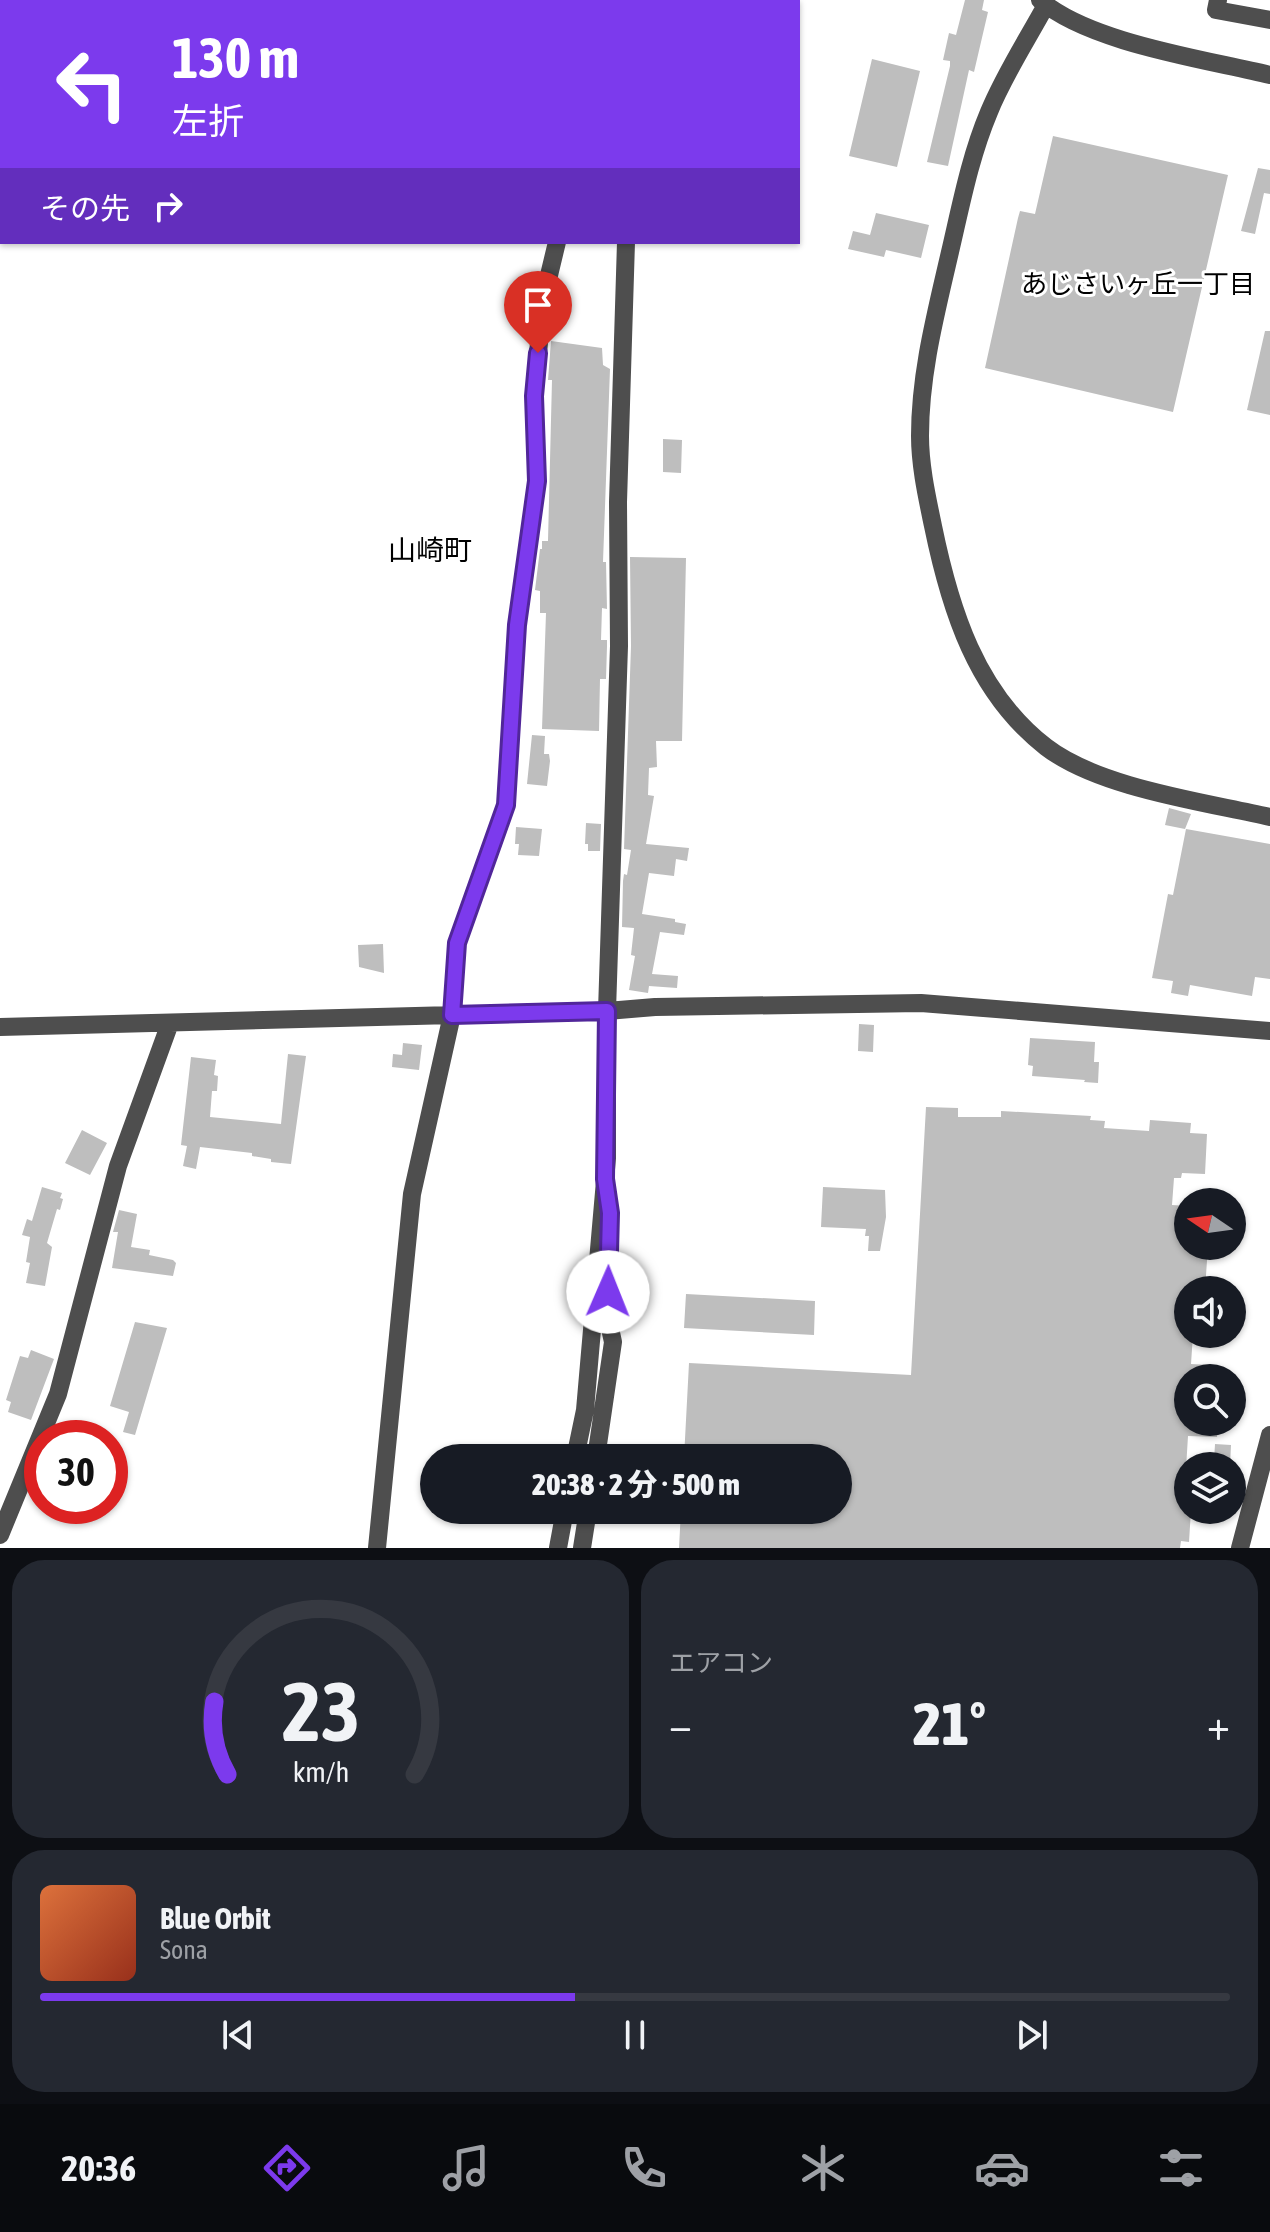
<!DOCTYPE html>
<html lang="ja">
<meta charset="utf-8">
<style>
body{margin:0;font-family:"Asap Condensed","Noto Sans JP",sans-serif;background:#242831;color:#f1f3f6;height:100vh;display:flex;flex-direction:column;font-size:30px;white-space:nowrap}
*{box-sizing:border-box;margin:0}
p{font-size:26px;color:#9ea1a6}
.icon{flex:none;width:44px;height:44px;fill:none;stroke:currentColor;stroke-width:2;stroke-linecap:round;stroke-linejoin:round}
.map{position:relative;height:1548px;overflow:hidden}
.side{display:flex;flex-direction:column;gap:12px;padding:12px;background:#0d0f14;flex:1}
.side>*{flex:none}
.banner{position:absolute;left:0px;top:0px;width:800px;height:244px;box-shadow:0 2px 6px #0004;background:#7c3aed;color:#fff;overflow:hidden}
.needle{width:52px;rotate:283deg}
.controls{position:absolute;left:1174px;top:1188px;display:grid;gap:16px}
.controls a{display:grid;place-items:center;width:72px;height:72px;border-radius:50%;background:#171b24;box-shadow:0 2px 6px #0004;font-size:40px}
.speed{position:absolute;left:24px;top:1420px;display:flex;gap:16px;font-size:40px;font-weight:700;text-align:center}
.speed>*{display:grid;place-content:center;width:104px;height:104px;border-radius:50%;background:#171b24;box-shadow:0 2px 6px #0004;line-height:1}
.speed .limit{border:12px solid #d22;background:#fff;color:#111}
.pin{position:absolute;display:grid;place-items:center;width:68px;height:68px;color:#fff;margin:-82px -34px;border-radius:50% 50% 50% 0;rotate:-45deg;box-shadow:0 0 8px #0007}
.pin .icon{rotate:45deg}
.me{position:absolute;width:88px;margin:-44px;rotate:1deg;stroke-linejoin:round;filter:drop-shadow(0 0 6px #0008)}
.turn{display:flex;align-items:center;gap:28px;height:168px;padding:0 40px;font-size:36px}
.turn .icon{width:104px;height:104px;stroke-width:2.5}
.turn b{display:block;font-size:56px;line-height:68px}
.then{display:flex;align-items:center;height:76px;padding:0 40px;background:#0003;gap:16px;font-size:30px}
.big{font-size:60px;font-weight:800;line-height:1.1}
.side .widget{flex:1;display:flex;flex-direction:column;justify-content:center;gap:12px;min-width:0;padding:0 28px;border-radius:32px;background:#242831}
.side .dial{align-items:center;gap:0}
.dial svg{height:208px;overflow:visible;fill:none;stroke:#363941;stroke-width:7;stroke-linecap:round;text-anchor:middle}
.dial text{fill:#f1f3f6;stroke:none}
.song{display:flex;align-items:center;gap:24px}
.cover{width:96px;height:96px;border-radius:12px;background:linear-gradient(135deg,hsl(20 70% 55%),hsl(10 70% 35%))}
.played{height:8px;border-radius:4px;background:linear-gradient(90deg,#7c3aed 45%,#363941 45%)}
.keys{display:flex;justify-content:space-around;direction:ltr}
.heat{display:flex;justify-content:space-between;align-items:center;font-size:44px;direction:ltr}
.side .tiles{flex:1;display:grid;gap:12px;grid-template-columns:1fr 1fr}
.widget:last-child{grid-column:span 2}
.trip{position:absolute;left:420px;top:1444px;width:432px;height:80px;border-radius:40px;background:#171b24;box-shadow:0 2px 6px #0004;font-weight:800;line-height:80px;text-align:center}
.dock{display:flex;height:128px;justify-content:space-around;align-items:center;background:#090b0e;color:#9ea1a6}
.dock .icon{width:56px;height:56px}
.dock .selected{color:#7c3aed}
.dock b{font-size:36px;color:#f1f3f6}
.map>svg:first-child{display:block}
.building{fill:#bebebe}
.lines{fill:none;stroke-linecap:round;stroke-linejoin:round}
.minor{stroke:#4e4e4e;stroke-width:18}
.route-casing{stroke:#51269a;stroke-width:20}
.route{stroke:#7c3aed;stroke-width:14}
.labels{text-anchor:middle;stroke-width:6;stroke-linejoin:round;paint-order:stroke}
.neighbourhood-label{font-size:26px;fill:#000;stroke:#fff}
.quarter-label{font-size:28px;fill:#000;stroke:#fff}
</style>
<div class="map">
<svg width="1270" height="1548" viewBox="0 0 1270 1548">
<rect width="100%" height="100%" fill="#fff"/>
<!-- building -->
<path class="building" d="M965,0H984L982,10L988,12L974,72L969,70L948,166L927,162L950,66V61L943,60L949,33L956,35Z
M872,59L920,71L897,167L849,156Z
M1053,136L1228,175L1173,412L985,368L1018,218L1020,211L1035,214Z
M1258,168L1270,170V194L1264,193L1255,234L1241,231Z
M876,213L929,225L921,258L886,250L884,257L848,249L853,231L870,235Z
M1265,331H1270V415L1247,410Z
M551,341L602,348L603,365L610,369L603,562H606L607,609L602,608L601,640H607V646L606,679H600L599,731L542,729L546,613H540V591L535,590L540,549H542V541H548L552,380H548Z
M663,439L682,440L681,473L663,472Z
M630,557L686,558L682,741H656L657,767L649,768L648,795L654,796L646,844L689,848L687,861L676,859L674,876L649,873L642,914L675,919V922L686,924L684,935L660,932L652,974L678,976L677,988L649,986L648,993L629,990L635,956L631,955L634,928L622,927L623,881L624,874L627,875L631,850L624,849L631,646Z
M532,735L545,736L544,754H549L550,761L547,786L527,784Z
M1169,808L1191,814L1185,829L1165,825Z
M586,823L601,824L600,851H588V844H585Z
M516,827L542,829L539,856L518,855L519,844H515Z
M1186,829L1270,844V979L1255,977L1252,996L1190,985L1188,996L1171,993L1173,981L1152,978L1168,894L1173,895Z
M383,944L384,973L359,967L358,945Z
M859,1024L874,1025L873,1052L858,1051Z
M1030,1038L1095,1042L1094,1062H1099L1098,1083L1084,1082L1085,1080L1032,1076L1033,1066L1028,1065Z
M403,1043L422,1045L419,1070L392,1067L393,1054L402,1055Z
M288,1054L306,1056L291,1164L271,1162V1159L252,1156V1153L200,1147L196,1169L183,1166L187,1146L181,1145L191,1057L216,1060L214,1075L218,1076L217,1091H212L210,1117L281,1124Z
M926,1107L958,1108V1117H1001V1111L1091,1116L1090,1120L1105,1121L1104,1128L1149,1131L1150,1120L1191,1123L1190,1133L1207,1134L1205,1174L1182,1173L1181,1178H1174L1172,1205L1188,1206V1246H1208L1205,1290H1188V1334H1193L1191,1364L1209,1365L1208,1378H1188V1422H1218L1217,1437L1188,1436L1184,1501H1188V1510H1191L1189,1542L1181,1541L1180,1548H679L681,1510H838V1458H684L689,1363L911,1375Z
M82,1130L107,1143L90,1175L65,1163Z
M42,1187L62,1193L60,1198L63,1199L60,1210L57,1209L47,1243L52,1247L45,1286L26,1283L30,1263L26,1262L30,1237L22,1235L27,1219L32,1221Z
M823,1187L885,1190L886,1217L880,1251H868L869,1236H865L866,1229L821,1227Z
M119,1210L137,1214L131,1247L150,1250L149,1255L173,1260L176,1263L173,1276L112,1268L118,1232H113Z
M686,1294L815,1301L814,1335L684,1328Z
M135,1322L167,1328L135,1435L123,1432L129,1412L110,1406Z
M31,1350L54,1359L31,1420L8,1412L11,1402L6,1400L20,1356L28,1358Z
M1215,1444L1231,1445L1230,1466L1216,1465L1217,1461H1214Z"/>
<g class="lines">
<!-- minor -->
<path class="minor" d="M708,0H718
M1040,0C1090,43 1204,59 1270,75
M1218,0L1216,10L1270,20
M151,2L154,0
M1046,5C1027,40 1004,75 989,112C970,157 961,205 950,252C936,313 920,373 920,436C920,466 927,497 933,526C950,609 976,693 1046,747C1099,788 1205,802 1270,817
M0,84L2,83
M0,1027L607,1011L655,1007L921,1003L1270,1031
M575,1458L585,1410L607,1158V1011L619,646L618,502L626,242
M596,1458L613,1342L608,1319L609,1263
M0,1535L58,1394L118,1166L170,1023
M377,1548L412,1194L452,1015L457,943L506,805L517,625L537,481L534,396L540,332L545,292L557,242
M558,1548L565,1510
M582,1548L588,1510
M1240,1548L1270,1435"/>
</g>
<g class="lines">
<!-- route casing -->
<g class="route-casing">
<path id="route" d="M538,353L534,396L537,481L517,625L506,805L457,943L452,1015L607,1011L605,1179L610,1213L608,1292"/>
</g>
<!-- route -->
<use href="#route" class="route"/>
</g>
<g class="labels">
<!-- neighbourhood labels -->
<g class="neighbourhood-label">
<text x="1138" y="293">あじさいヶ丘一丁目</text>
</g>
<!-- quarter labels -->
<g class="quarter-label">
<text x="430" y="560">山崎町</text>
</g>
</g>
</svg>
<div class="controls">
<a><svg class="needle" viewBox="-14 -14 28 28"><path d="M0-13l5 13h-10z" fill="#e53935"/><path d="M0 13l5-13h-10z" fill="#9ea1a6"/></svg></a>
<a><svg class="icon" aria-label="sound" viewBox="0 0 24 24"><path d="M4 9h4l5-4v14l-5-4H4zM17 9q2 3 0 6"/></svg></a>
<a><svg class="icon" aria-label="search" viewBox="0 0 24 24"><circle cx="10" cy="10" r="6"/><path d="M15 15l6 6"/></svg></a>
<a><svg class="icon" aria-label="layers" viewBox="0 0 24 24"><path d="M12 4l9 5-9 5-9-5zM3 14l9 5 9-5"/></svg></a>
</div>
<div class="speed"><div class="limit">30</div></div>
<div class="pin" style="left:538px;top:353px;background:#d93025"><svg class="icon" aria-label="arrive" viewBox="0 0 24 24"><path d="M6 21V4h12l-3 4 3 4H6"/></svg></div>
<svg class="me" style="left:608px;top:1292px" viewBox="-20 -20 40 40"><circle r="19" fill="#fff"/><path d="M0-13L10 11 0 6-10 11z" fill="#7c3aed"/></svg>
<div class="trip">20:38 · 2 分 · 500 m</div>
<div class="banner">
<div class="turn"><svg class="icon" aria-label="left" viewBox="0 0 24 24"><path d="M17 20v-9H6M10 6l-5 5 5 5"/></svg><div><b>130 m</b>左折</div></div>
<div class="then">その先<svg class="icon" aria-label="right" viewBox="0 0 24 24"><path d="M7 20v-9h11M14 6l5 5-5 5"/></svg></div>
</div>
</div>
<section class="side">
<div class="tiles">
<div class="widget dial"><svg viewBox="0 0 100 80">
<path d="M14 69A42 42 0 1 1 86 69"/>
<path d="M14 69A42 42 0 0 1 9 41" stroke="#7c3aed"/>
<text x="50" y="56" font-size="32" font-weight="700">23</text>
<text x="50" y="72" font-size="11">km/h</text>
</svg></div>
<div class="widget"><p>エアコン</p>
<div class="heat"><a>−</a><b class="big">21°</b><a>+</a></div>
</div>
<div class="widget">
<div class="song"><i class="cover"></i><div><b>Blue Orbit</b><p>Sona</p></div></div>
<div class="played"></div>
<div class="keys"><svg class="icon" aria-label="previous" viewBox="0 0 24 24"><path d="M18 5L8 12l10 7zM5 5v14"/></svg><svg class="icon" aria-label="pause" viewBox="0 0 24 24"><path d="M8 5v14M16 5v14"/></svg><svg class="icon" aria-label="next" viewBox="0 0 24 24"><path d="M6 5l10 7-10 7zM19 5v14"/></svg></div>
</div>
</div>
</section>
<nav class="dock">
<b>20:36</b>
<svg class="icon selected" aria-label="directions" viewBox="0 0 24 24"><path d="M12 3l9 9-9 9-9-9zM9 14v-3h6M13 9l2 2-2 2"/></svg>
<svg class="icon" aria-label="music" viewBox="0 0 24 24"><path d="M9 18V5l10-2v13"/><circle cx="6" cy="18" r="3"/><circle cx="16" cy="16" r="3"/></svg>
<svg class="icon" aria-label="phone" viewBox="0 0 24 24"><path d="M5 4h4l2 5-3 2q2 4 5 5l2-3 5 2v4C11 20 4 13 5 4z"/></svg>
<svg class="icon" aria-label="climate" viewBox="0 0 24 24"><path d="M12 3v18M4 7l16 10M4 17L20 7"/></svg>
<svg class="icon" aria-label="car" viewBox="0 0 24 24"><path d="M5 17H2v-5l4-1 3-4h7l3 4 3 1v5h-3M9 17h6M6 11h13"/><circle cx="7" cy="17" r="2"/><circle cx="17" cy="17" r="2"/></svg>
<svg class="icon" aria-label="filters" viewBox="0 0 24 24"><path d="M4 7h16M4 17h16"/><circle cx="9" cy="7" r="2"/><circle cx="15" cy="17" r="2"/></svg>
</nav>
